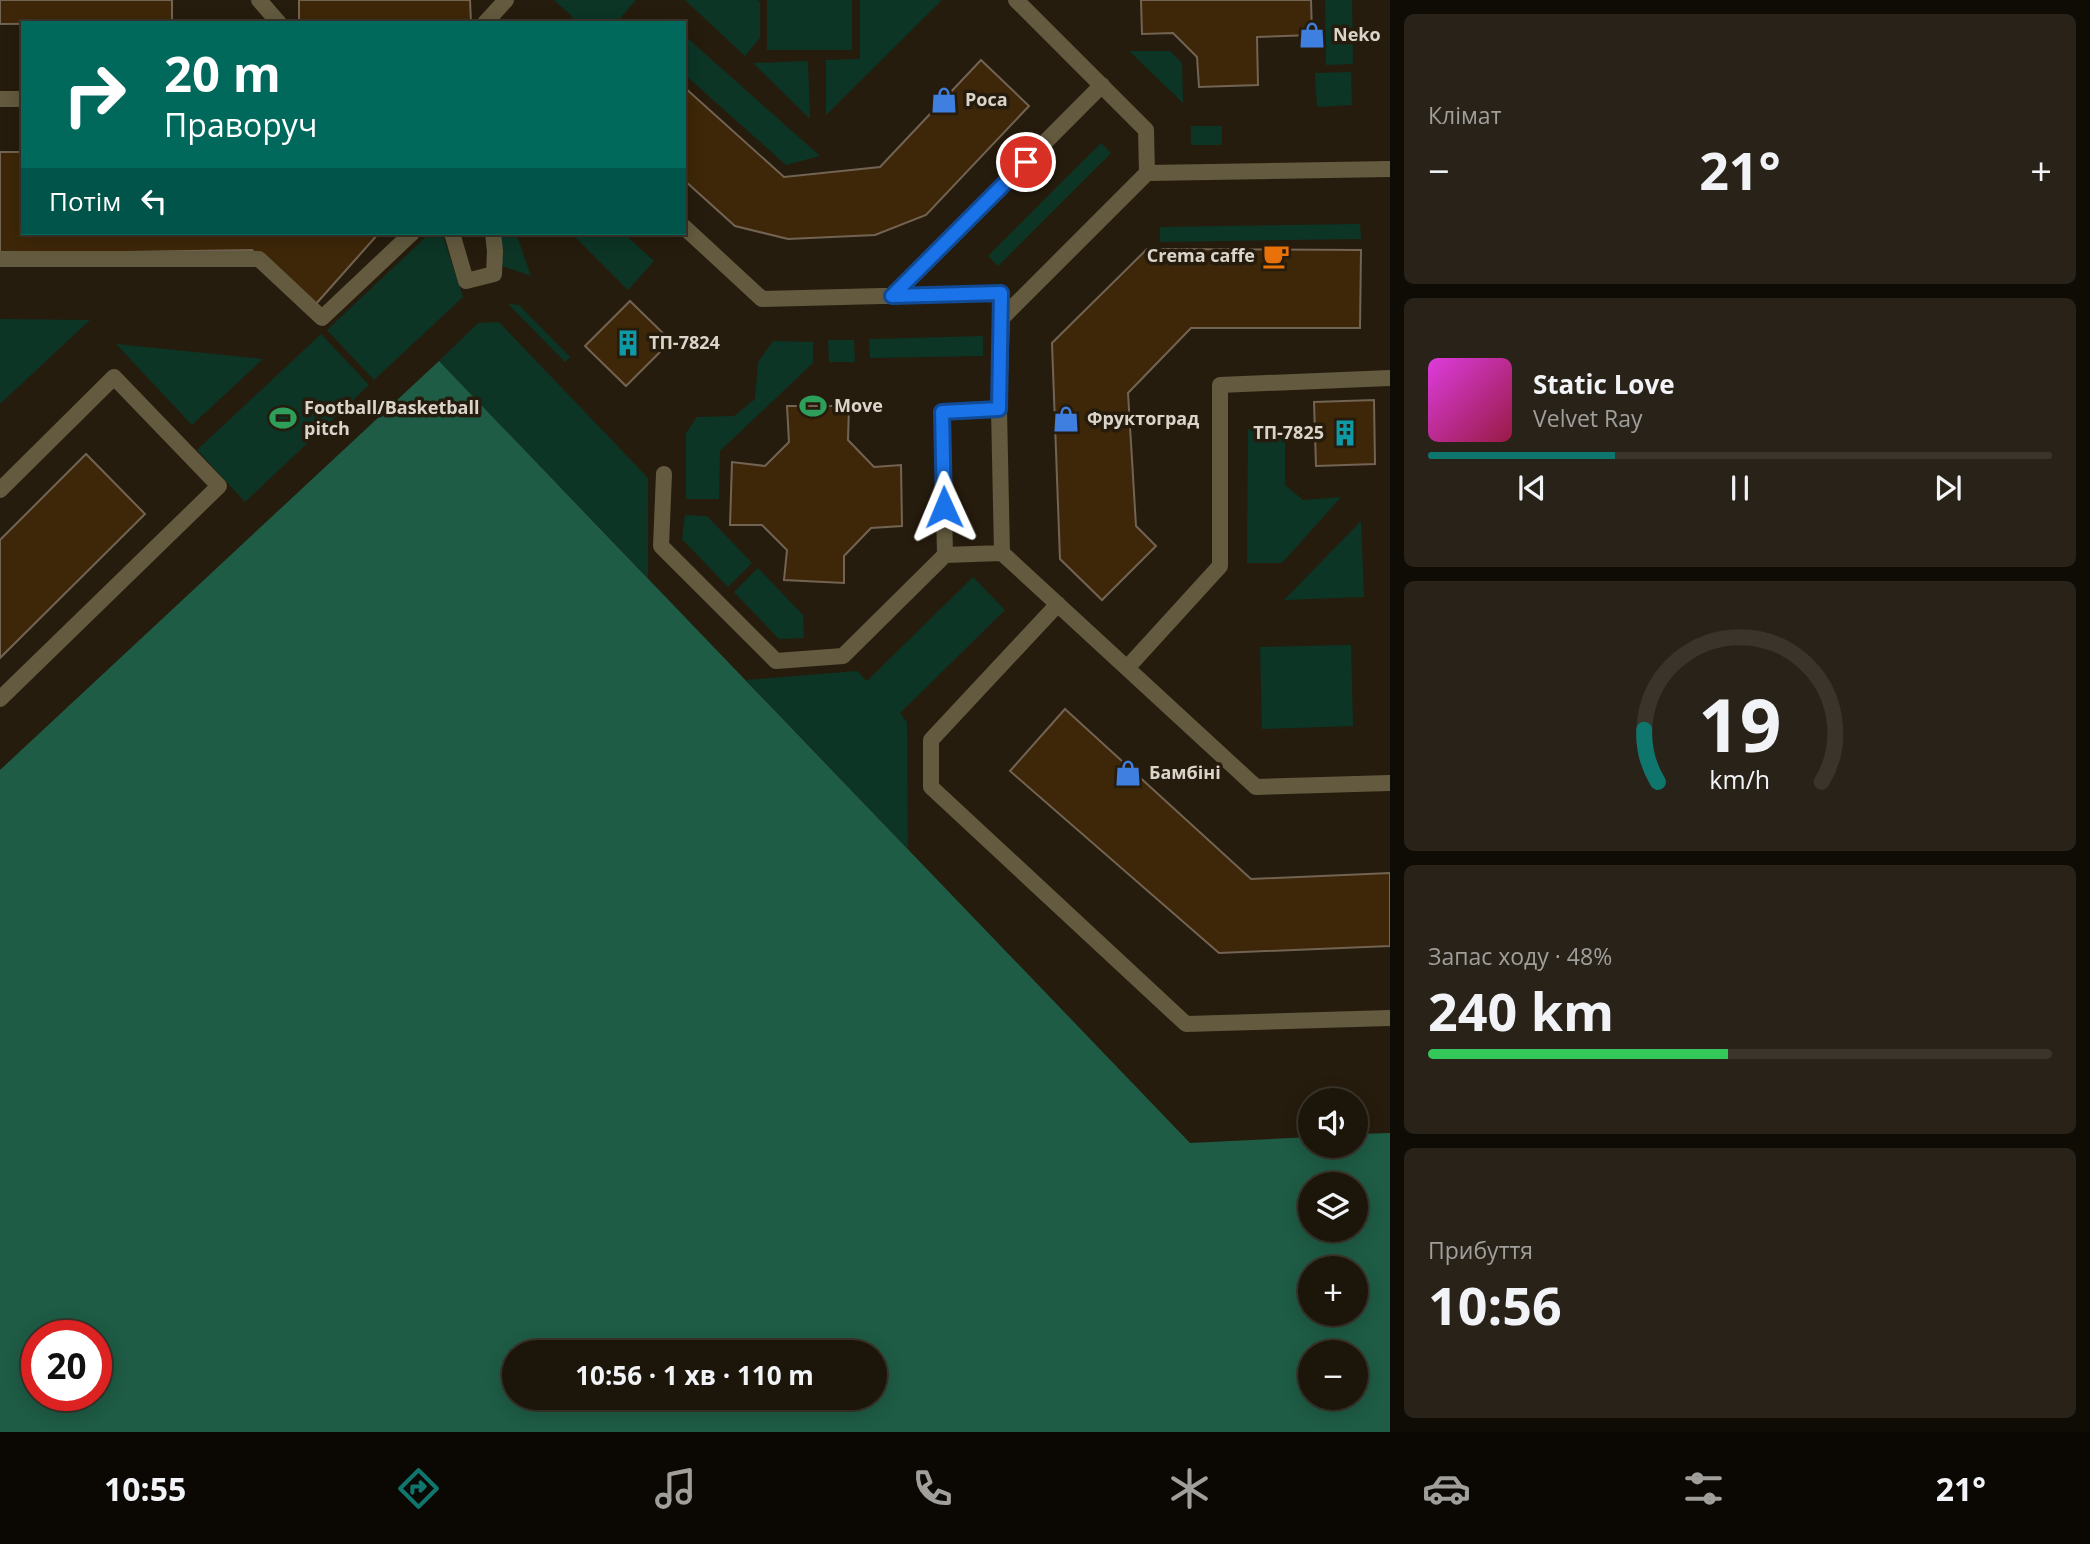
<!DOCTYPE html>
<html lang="uk">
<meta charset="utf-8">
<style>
body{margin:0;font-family:"Open Sans",sans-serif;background:#292218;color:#f1f3f6;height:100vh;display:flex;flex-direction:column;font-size:26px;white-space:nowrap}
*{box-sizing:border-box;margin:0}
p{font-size:23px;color:#a09f9c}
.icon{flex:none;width:38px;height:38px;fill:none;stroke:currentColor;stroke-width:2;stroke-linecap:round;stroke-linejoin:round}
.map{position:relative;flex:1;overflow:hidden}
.sheet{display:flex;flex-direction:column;gap:14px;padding:14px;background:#0f0c06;width:700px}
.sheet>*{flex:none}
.hud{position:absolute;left:21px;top:21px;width:665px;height:214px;border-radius:0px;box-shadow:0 4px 18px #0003,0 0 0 2px #3a342b;background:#00695c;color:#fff;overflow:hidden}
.tools{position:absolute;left:1298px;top:1088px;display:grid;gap:14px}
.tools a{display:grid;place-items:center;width:70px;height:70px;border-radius:50%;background:#1c150a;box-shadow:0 4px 18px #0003,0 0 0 2px #3a342b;font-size:35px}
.speed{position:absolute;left:21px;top:1320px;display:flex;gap:14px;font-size:35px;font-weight:700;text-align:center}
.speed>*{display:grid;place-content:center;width:91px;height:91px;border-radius:50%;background:#1c150a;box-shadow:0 4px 18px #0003,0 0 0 2px #3a342b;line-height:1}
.speed .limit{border:10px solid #d22;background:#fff;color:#111}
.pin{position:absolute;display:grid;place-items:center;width:60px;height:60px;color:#fff;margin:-30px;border:4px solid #fff;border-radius:50%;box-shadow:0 2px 7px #0007}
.me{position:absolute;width:77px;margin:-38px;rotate:359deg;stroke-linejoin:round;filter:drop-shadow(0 0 5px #0008)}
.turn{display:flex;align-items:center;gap:24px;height:147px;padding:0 28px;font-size:32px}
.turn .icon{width:91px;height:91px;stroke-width:2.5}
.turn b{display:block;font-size:49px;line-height:60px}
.then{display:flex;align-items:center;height:66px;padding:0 28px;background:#0003;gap:14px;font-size:26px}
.big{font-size:52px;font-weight:700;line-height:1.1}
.sheet .card{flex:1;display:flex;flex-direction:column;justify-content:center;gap:10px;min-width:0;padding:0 24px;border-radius:10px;background:#292218}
.sheet .dial{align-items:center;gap:0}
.dial svg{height:182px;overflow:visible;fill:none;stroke:#3a342b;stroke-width:7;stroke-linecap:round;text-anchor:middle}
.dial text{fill:#f1f3f6;stroke:none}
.song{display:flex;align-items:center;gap:21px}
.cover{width:84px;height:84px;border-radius:10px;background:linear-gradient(135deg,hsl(300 70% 55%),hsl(340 70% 35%))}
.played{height:7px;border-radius:4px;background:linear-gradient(90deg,#0f766e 30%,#3a342b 30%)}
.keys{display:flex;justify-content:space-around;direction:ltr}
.heat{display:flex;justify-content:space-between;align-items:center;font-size:38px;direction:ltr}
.charge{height:10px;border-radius:5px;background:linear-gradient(90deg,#34c759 48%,#3a342b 0)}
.trip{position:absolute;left:502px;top:1340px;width:385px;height:70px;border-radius:35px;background:#1c150a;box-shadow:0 4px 18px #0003,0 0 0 2px #3a342b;font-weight:700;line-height:70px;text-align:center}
.menu{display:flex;height:112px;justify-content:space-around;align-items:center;background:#0b0804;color:#a09f9c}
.menu .icon{width:49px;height:49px}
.menu .active{color:#0f766e}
.menu b{font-size:32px;color:#f1f3f6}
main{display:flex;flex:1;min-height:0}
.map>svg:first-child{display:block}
.green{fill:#0c3526}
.forest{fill:#1e5c45;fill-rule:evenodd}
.building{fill:#3e2708;stroke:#726353;stroke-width:2}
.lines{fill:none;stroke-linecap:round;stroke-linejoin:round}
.service{stroke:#635a3f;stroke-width:16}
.route-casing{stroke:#114b97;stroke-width:18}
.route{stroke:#1a73e8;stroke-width:12}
.labels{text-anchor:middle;stroke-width:7;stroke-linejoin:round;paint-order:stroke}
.poi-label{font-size:18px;font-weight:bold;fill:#dad4ca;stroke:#261c0d;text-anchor:start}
</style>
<main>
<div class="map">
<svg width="1390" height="1432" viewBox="0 0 1390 1432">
<rect width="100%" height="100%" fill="#261c0d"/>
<!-- green -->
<path class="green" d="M554,0H636L616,23H568L573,17Z
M685,0H757L760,2V38L745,56Z
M767,0H852V50H767Z
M860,0H942L826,115V60L860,59Z
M1325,0H1352L1353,64L1326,65Z
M684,35L820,156L786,165L684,74Z
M1129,51H1170L1182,63L1183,103Z
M808,61L810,119L753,63Z
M1351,72L1352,105L1317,107L1315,73Z
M1191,126H1222V145H1191Z
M1101,143L1111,153L998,266L988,256Z
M1360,224L1361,239L1160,242V227Z
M430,233H442L463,297L374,380L327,330Z
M501,233H516L531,276L502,266Z
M571,233H623L654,261L628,290Z
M508,304L519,305L570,357L565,362Z
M0,319L90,320L0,404Z
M499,322L648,478V578L439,361L478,323Z
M321,334L369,385L245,502L197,450Z
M983,336V356L870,358L869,339Z
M828,340H854L855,362H829Z
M773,341L813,342V363L720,451L719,499H686V433L697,417L734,416L755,399L758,362Z
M116,344L263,359L192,425Z
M1248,429H1285V485L1303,500L1341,497L1282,563H1247Z
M685,515L707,516L752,563L728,587L682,539Z
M1361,521L1364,597L1284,600Z
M758,568L803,615L804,638L779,639L734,592Z
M973,577L1005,610L900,713L907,722L908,849L746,680L857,671L867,681Z
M1351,645L1353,726L1262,729L1260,647Z"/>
<!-- forest -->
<path class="forest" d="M439,361L1190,1143L1311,1137V1146H1356V1134L1390,1133V1432H0V770ZM1311,1185H1356V1230H1311ZM1311,1269H1356V1314H1311ZM37,1335H96V1395H37ZM514,1353H875V1398H514ZM1311,1353H1356V1398H1311Z"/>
<!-- building -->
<path class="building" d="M0,0H172V23L0,24Z
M299,0H470L471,23H299Z
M1141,0H1311L1312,35L1257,37L1258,85L1199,87L1197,57L1173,33L1142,34Z
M981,60L1029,106L926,215L875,235L788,239L735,226L684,180V87L784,177L880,167Z
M0,152H23V233H379L315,305L252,250L0,254Z
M1147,249L1361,250L1360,328H1191L1128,393L1136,526L1156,546L1102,600L1060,559L1052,343Z
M630,301L671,341L626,386L585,346Z
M1374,400L1375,464L1316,466L1314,402Z
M787,406H849L848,440L874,467L901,465L902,526L871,528L844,556V583L784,580L787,550L762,525H730L732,462L765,466L789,442Z
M86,454L145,514L0,658V540Z
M1065,709L1251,879L1390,873V946L1219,953L1010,771Z"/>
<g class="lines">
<!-- service -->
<path class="service" d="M259,0L279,23
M1016,0L1146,130L1147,173
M485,23L506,0
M0,99H23
M684,227L762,299L1001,293L1002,318L1147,173L1390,169
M452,233L466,281L494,274L495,251L493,233
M0,259H259L322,318L412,233
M892,296L1102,85
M1002,318L999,409L1002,553
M999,409L942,412L945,555L1002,553L1256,787L1390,783
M664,474L661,546L776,661L843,656L945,555
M0,490L114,377L219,486L0,699
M1058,604L931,740V787L1186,1024L1390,1018
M1127,668L1220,566V385L1390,378"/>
</g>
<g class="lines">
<!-- route casing -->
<g class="route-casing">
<path id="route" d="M944,507L942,412L999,409L1001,293L892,296L1026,162"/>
</g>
<!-- route -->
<use href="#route" class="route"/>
</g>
<!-- icons -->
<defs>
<g id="shop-bare" transform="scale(2.1)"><path d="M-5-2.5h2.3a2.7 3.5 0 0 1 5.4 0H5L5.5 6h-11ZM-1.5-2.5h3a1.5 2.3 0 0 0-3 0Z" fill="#3f7fe0" stroke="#261c0d" stroke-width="2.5" paint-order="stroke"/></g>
<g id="cafe-bare" transform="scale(2.1)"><path d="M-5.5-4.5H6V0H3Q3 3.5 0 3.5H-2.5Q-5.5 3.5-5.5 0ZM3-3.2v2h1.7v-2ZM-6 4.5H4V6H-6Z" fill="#e8710a" stroke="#261c0d" stroke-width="2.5" paint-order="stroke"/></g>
<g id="building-bare" transform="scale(2.1)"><path d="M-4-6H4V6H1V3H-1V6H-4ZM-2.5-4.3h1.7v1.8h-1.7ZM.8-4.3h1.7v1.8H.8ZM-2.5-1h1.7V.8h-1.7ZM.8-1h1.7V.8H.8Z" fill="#0f9aa8" stroke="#261c0d" stroke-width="2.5" paint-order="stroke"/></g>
<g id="stadium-bare" transform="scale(2.1)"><path d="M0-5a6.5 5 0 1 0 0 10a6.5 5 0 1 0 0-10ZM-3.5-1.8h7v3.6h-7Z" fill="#2e9e5b" stroke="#261c0d" stroke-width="2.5" paint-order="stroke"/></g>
</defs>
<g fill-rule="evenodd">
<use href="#shop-bare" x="1312" y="35"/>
<use href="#shop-bare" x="944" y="100"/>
<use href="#cafe-bare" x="1276" y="256"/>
<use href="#building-bare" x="628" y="343"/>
<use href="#stadium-bare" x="813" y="406"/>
<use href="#stadium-bare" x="283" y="418"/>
<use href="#shop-bare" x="1066" y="419"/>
<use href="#building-bare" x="1345" y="433"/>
<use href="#shop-bare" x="1128" y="773"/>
</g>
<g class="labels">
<!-- poi labels -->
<g class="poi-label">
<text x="1333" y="41">Neko</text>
<text x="965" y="106">Роса</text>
<text x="1255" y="262" text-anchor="end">Crema caffe</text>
<text x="649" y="349">ТП-7824</text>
<text x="834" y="412">Move</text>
<text x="304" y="414">Football/Basketball<tspan x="304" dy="21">pitch</tspan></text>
<text x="1087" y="425">Фруктоград</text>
<text x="1324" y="439" text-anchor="end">ТП-7825</text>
<text x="1149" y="779">Бамбіні</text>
</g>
</g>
</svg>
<div class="tools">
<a><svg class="icon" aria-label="sound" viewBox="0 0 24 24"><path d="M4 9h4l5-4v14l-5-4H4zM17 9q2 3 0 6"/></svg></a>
<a><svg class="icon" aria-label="layers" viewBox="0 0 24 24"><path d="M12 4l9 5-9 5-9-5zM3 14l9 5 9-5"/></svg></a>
<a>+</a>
<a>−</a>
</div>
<div class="speed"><div class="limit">20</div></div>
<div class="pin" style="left:1026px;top:162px;background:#d93025"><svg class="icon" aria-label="arrive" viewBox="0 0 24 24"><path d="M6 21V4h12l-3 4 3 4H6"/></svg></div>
<svg class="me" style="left:944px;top:507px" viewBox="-20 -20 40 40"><path d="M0-17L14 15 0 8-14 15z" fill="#1a73e8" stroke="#fff" stroke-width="4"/></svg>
<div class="trip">10:56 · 1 хв · 110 m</div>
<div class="hud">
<div class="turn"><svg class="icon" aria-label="right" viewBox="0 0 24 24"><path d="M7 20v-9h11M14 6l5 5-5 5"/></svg><div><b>20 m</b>Праворуч</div></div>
<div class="then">Потім<svg class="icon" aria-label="left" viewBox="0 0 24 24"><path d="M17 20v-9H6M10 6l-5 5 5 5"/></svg></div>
</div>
</div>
<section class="sheet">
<div class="card"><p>Клімат</p>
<div class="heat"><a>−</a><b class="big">21°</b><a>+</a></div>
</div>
<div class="card">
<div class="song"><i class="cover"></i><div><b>Static Love</b><p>Velvet Ray</p></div></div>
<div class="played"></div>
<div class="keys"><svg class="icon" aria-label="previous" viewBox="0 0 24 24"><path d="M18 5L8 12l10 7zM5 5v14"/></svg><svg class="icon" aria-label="pause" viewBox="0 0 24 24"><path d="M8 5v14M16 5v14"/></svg><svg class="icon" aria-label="next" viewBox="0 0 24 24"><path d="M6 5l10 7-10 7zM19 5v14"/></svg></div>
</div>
<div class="card dial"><svg viewBox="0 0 100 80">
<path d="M14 69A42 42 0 1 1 86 69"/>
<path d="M14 69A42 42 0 0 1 8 46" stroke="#0f766e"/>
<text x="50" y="56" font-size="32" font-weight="700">19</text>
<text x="50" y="72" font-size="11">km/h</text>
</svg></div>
<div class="card"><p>Запас ходу · 48%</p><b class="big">240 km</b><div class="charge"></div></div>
<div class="card"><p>Прибуття</p><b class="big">10:56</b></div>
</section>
</main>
<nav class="menu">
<b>10:55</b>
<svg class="icon active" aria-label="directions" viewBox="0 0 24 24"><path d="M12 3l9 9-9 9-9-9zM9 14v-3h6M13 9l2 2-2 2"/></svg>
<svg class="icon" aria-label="music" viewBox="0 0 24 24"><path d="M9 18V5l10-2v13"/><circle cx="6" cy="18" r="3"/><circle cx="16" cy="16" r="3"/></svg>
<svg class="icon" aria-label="phone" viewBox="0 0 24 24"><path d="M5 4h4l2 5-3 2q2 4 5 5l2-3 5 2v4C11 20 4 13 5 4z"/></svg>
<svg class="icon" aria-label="climate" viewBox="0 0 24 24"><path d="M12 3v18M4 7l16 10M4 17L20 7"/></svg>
<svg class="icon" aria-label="car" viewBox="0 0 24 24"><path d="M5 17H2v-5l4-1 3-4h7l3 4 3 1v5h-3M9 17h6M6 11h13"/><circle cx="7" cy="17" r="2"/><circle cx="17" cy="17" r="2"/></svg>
<svg class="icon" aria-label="filters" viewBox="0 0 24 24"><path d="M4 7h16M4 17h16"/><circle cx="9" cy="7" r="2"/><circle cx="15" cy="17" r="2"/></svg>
<b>21°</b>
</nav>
